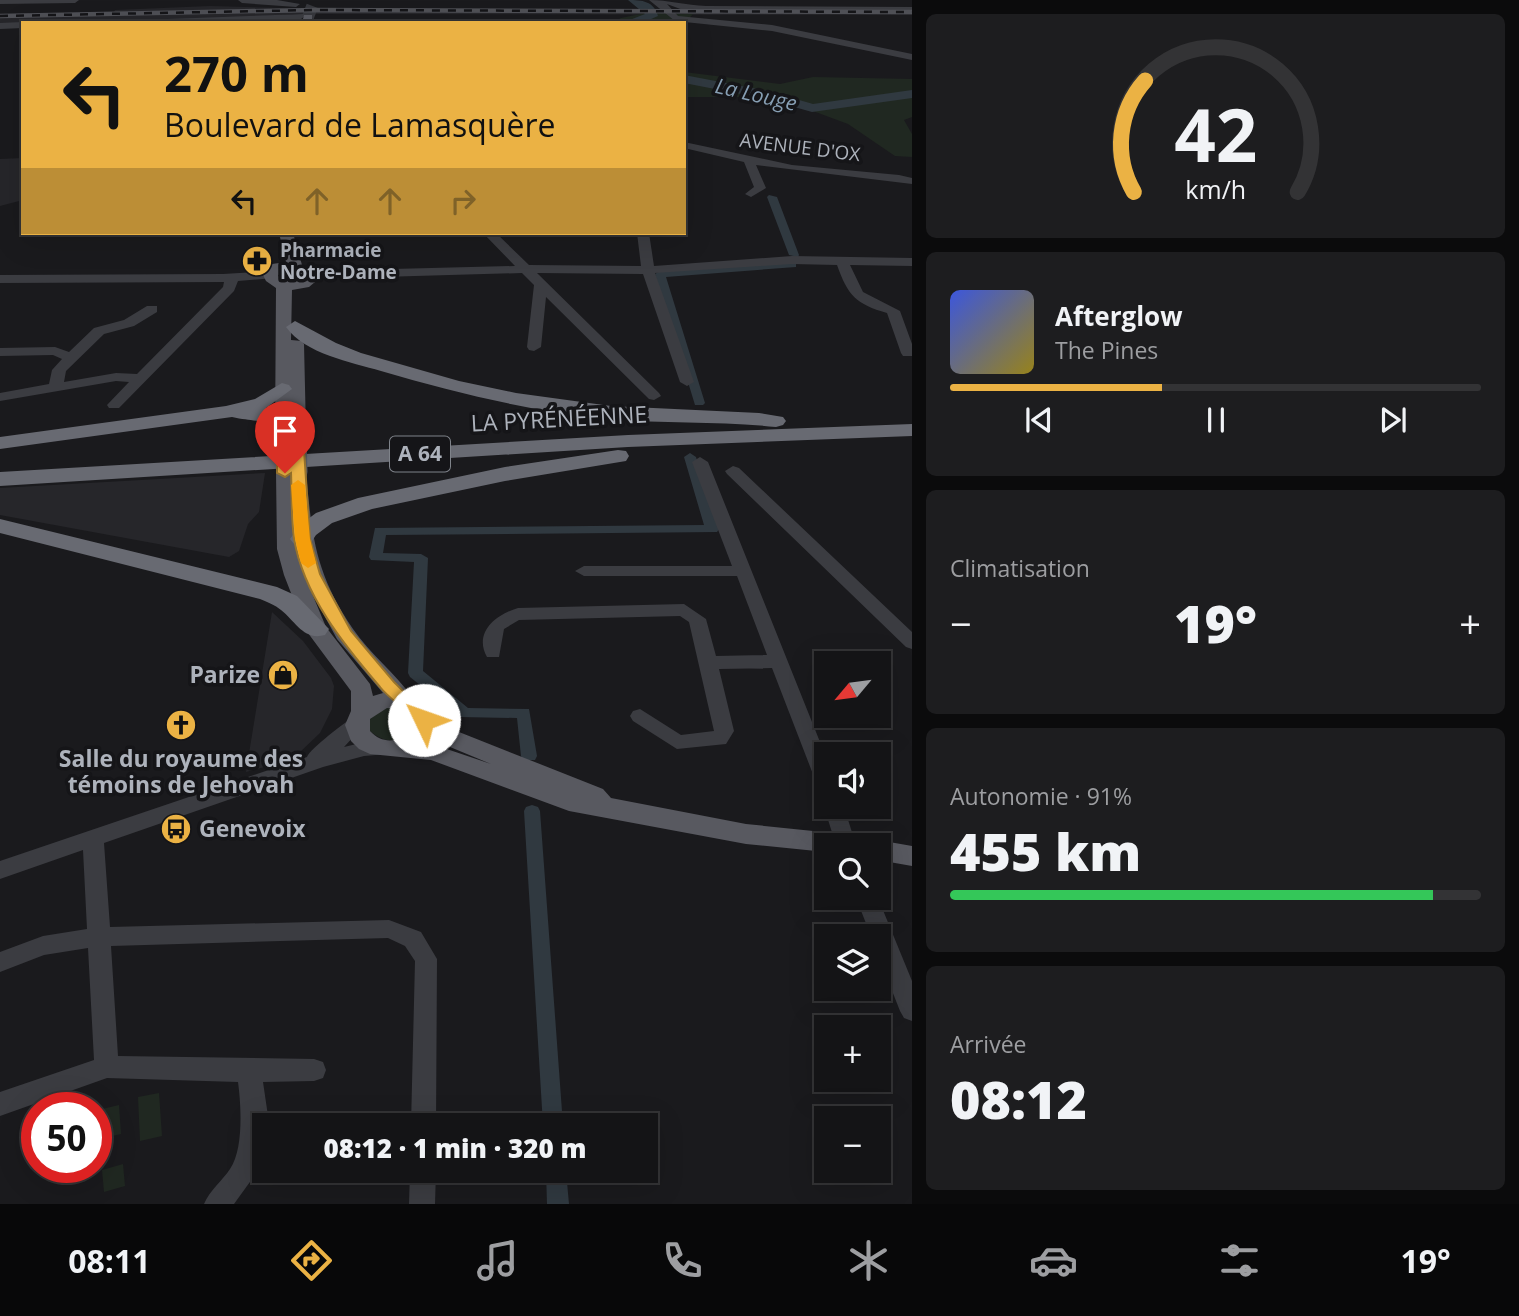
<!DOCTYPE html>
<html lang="fr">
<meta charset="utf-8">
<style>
body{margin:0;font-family:"Open Sans",sans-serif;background:#1d1d1f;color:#f1f3f6;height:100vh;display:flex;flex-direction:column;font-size:26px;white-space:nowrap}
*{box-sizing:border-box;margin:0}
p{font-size:23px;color:#9d9ea1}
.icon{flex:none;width:38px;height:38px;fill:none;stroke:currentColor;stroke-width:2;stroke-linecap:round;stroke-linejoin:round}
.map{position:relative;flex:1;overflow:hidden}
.side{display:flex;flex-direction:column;gap:14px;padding:14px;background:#0b0b0c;width:607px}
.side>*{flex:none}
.guide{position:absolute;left:21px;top:21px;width:665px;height:214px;border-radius:0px;box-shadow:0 7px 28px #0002,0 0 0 2px #333335;background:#ebb244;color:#111;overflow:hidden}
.needle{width:46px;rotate:241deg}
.tools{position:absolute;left:814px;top:651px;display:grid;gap:14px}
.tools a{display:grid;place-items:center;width:77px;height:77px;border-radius:0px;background:#141416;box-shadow:0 7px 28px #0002,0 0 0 2px #333335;font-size:35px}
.speed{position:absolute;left:21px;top:1092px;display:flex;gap:14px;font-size:35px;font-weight:700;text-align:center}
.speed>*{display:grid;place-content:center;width:91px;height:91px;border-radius:50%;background:#141416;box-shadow:0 7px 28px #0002,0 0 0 2px #333335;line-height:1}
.speed .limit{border:10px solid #d22;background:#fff;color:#111}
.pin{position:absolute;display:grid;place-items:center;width:60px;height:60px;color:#fff;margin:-72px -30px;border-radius:50% 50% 50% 0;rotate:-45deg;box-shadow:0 0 7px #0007}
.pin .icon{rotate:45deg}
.me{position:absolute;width:77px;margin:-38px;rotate:312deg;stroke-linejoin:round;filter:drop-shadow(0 0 5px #0008)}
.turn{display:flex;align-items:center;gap:24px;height:147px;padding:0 28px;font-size:32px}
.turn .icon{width:91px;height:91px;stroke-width:2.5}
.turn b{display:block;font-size:49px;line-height:60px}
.lanes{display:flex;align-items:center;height:66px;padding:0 28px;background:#0003;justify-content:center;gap:35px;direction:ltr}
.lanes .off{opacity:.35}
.big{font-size:52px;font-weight:800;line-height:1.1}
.side .tile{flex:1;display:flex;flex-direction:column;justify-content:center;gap:10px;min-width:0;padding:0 24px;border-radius:10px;background:#1d1d1f}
.side .dial{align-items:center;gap:0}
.dial svg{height:182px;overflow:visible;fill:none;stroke:#333335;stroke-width:7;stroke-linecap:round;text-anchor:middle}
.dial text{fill:#f1f3f6;stroke:none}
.song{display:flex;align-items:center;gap:21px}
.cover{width:84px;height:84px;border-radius:10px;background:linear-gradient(135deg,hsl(230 70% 55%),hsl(50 70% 35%))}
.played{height:7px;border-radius:4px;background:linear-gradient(90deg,#ebb244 40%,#333335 40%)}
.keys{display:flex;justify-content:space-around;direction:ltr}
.heat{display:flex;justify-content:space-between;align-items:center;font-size:38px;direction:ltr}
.charge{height:10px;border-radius:5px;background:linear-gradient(90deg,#34c759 91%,#333335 0)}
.trip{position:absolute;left:252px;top:1113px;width:406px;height:70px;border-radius:0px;background:#141416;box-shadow:0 7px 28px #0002,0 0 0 2px #333335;font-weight:800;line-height:70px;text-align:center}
.menu{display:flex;height:112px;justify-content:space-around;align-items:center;background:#080809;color:#9d9ea1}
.menu .icon{width:49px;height:49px}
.menu .selected{color:#ebb244}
.menu b{font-size:32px;color:#f1f3f6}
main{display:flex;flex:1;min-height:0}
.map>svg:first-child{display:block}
.built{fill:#26262a}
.green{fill:#202821}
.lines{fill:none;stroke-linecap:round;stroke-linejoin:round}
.canal{fill:#303940;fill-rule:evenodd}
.river{fill:#303940;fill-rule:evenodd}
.major-tunnel{stroke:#37383d;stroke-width:12;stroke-dasharray:12 6;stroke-linecap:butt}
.minor{fill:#3b3c41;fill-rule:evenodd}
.major{fill:#585960;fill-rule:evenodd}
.highway{fill:#686a72;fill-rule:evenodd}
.rail-casing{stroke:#4f5056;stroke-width:4.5}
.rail{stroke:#151518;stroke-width:2.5;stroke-dasharray:8;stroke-linecap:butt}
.major-bridge-far1{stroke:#585960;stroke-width:16}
.major-bridge{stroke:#585960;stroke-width:21}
.route{fill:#ebb244;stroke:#99742c;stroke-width:2}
.slow{fill:#f59e0b}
.labels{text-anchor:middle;stroke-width:7;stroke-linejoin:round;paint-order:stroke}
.far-street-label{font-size:19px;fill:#adb2bb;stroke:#151518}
.far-poi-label{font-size:19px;font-weight:bold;fill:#adb2bb;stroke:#151518;text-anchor:start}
.far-water-label{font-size:21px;font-style:italic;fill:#879fb4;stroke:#151518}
.shield{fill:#151518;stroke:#7f838a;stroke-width:2}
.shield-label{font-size:21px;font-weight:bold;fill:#adb2bb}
.street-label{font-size:23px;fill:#adb2bb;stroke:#151518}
.poi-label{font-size:23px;font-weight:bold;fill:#adb2bb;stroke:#151518;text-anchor:end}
</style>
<main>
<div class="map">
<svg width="912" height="1204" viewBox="0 0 912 1204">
<rect width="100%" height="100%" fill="#1a1a1d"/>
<!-- built -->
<path class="built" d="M210,6L352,10L912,11V15L294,14L206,20L0,24V15L9,14L114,12L115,10Z
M23,158V200L0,206V159Z
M265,473L259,512L248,524L239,551L229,557L0,515V488Z
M272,612L303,641L331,678L334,686L332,709L320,733L299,753L276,764L246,772Z"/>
<!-- green -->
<path class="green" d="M645,13L693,14L684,24L611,23L621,18Z
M684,72L780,84L813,77L912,79V117L904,120L912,134V157L895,156L848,124L794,104L737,97H684Z
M391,707L405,709L415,723C406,745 385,745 369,730V720L384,708Z
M159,1093L162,1136L140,1141L138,1097Z
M119,1105L121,1134L99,1139L98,1110Z
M123,1164L125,1186L104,1192L102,1170Z"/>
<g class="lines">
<!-- canal -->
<path class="canal" d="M769,195L777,197L799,255L798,257L789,255L767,197Z
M792,262L796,263V267L666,277L705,403L703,405H695L655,274L660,271Z
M690,453L696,457L719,529L717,532L386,535L383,553L421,554L428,558L423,671L468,708L529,709L537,756L535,760H523L521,756L517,718L460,717L410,677L408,673L414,562L371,560L369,557L375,528L704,525L684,457Z
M532,805L538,807L540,811L563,1125H543L524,811L526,807Z
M546,1171H566L569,1204H547Z"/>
<!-- river -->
<path class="river" d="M628,0C642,0 654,1 658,16L642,23H622L645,14Z
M684,75L768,91L813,104L912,90V98L812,112L766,99L684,83Z"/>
<!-- major-tunnel -->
<path class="major-tunnel" d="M308,17L313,4"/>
<!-- minor -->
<path class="minor" d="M0,0H79L75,3L0,4Z
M238,0H277L300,4L296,7L242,3Z
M649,0C668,0 686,5 706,6L912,7V13L706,12L683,10L667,4L678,16L772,25L912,54V60L772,31L675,21Z
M304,14L305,16L301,19L136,23L140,20Z
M23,22V28L0,29V23Z
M684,142L792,165L899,175L912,178V184L756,165L766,188L751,197L745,194L754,187L744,162L684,148Z
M483,233H496L529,265L641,266L637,233H649L654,266L792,256L912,258V266L850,265L863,292L900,311L912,344V356H903L901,353L887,313C856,304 848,296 837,265L792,264L655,273L694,382L687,386L680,382L643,274L537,273L659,393L661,396L654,400L649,399L546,297L541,347L534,351L529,350L527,347L534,285L522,273L312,279L306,275L312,271L515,266Z
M270,271L274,272V278L238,281L234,291L119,408H109L107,405L129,382L116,381L0,401V393L49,384L52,370L62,359L53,355L0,356V348L55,347L69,352L94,328L124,320L147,306H157V312L134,326L104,334L66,371L64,382L116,373L137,374L223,287L224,282L0,283V275L223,274Z
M700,457L708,462L826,757V790L819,787L816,782L772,668L719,669L734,731L726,744L677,749L633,721L630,716L633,711L640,709L681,735L714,731L689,622L680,616L519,620L504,629L499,657H487C473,632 497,614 518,608L684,604L706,619L716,656L767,655L737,576H584L575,571L584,566H732L692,462Z
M733,466L739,468L912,632V649L906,647L727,474L725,471Z
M356,716L363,718L366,723L344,747C359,743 372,739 387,744L390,749L387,754L364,756L323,767L104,843L110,927L389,920L421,932L437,959L436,1125H411L415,961L405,946L388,938L111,946L118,1056L314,1059L323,1062L326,1070L323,1078L314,1081L263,1082L268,1116L257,1172L234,1204H204C210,1190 222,1181 230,1169C244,1149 241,1104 238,1082L107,1078L0,1116V1092L94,1060L88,948L44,955L0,972V952L43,936L87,929L83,850L0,879V861L307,757C309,750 348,719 356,716Z
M826,803V807H844L856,845H836L824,807Z
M856,898H878L912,981V1021L904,1018L900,1011L878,955V936H871Z
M410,1171H436L435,1204H409Z"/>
<!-- major -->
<path class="major" d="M304,15H312V23H302Z
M279,233H293L302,265L313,269L321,277L309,287L292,290L291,340L302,341L304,344L306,431L303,435H293L290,441L284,442L275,437L276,288L266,281L262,273L272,264L286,262ZM281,271H290L304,277C295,283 287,281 278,276Z
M297,466L306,472C312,537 315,573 353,629C370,654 395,673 413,698C428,705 440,720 454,730L603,789L611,798L746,824L852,835L861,838L865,845H826V852L746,844L569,811L431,760L370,754L359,749L351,741L345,725L351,711V691L305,629L284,575L277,549L276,473L278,469ZM311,591L337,639L383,693L373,696L370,684L326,627ZM387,708C398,709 409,713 414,725L410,734C396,742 382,744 370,731V719ZM433,738L438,742L491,764L429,743Z
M878,840L912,846V866L878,860V845H868Z"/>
<!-- highway -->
<path class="highway" d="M295,321L336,343L361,353L459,381L516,393L611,406L759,413L783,417L786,421L783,425L776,427C721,421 666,424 611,419C532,412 457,393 381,371C351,362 305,354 286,327Z
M282,383L289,385L292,389L266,408L291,419L307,435L303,439H289C268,417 259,423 232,417L0,449V437L226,406L255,399Z
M912,424V436L628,447L0,486V472L628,435Z
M618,450L626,451L629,456L626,461L505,481L372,509L332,523L316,535L310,544L302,546L294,544L290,539L300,525L316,513L358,498L505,467Z
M0,519L277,587L297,596L329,629L325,635C304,641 296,622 281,610C275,605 267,602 260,599L0,533Z"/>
<!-- rail casing -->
<g class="rail-casing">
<path id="rail" d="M0,16L315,10L912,12"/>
</g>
<!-- rail -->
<use href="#rail" class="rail"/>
<!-- major-bridge-far1 -->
<path class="major-bridge-far1" d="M296,435V440"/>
<!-- major-bridge -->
<path class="major-bridge" d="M296,439L297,472"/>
</g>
<!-- route -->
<path class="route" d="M284,417L289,418L303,435L310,539L320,574L351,631L394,682L409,697L423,704L433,720L430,724H418C408,709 392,702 380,687C344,645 303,595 294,538C291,517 292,494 291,473L285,477L277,473V421Z"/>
<!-- slow -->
<path class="slow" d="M298,480L305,485L310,539L316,563L308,568L301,563L295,539L291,485Z"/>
<!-- icons -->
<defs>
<g id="pharmacy-disc" transform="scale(1.575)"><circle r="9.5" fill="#ebb244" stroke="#151518"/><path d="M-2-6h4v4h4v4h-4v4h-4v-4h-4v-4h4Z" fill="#111"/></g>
<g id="shop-disc" transform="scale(1.575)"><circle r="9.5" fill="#ebb244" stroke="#151518"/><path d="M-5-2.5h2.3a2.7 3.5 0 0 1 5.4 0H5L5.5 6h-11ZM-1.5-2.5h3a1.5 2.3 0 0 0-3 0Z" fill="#111"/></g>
<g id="church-disc" transform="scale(1.575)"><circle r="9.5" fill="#ebb244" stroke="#151518"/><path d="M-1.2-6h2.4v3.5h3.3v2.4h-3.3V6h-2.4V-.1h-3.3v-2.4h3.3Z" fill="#111"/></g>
<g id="bus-disc" transform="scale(1.575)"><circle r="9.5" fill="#ebb244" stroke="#151518"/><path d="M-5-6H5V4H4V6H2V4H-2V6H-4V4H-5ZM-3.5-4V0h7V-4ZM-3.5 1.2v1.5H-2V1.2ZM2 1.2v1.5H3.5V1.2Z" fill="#111"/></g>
</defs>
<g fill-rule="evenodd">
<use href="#pharmacy-disc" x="257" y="261"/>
<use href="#shop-disc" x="283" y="675"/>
<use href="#church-disc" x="181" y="725"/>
<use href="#bus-disc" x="176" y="829"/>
</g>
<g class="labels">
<!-- far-street labels -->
<g class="far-street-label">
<text transform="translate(800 147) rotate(7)" y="7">AVENUE D'OX</text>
</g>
<!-- far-poi labels -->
<g class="far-poi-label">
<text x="280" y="257">Pharmacie<tspan x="280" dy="22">Notre-Dame</tspan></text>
</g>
<!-- far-water labels -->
<g class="far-water-label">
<text transform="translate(756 95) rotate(13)" y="7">La Louge</text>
</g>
<!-- shield labels -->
<rect class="shield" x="390" y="436.5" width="60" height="35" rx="5"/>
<g class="shield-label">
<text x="420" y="461">A 64</text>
</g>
<!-- street labels -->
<g class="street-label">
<text transform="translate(559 419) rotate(-3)" y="8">LA PYRÉNÉENNE</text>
</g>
<!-- poi labels -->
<g class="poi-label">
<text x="260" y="683">Parize</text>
<text x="181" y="767" text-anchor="middle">Salle du royaume des<tspan x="181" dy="26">témoins de Jehovah</tspan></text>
<text x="199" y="837" text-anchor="start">Genevoix</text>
</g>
</g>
</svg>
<div class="tools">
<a><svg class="needle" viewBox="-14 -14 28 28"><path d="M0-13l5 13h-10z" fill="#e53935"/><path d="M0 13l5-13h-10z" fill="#9d9ea1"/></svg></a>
<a><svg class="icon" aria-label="sound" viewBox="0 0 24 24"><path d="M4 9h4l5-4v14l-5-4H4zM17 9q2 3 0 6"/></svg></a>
<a><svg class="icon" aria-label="search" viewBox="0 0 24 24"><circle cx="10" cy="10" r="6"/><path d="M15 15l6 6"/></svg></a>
<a><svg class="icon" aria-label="layers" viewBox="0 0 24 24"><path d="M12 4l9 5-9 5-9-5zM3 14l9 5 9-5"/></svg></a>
<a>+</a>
<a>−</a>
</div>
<div class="speed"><div class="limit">50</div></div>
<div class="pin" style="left:285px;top:473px;background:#d93025"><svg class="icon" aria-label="arrive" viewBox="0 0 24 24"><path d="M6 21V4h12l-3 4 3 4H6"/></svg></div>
<svg class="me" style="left:424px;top:720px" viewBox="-20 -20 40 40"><circle r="19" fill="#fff"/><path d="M0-13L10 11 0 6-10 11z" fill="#ebb244"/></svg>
<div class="trip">08:12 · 1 min · 320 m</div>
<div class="guide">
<div class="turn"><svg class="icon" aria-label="left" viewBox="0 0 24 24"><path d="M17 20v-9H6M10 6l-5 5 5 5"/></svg><div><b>270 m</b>Boulevard de Lamasquère</div></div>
<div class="lanes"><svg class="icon" aria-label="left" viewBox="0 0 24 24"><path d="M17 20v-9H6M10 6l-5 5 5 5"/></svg><svg class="icon off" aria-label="ahead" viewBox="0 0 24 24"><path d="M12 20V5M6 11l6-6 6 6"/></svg><svg class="icon off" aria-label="ahead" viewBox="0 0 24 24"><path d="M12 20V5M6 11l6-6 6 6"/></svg><svg class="icon off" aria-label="right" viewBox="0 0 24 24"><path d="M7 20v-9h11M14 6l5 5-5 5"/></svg></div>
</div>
</div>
<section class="side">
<div class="tile dial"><svg viewBox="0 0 100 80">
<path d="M14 69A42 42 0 1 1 86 69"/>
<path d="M14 69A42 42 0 0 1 19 20" stroke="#ebb244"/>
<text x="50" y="56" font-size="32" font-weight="700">42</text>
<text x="50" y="72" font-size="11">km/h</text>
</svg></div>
<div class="tile">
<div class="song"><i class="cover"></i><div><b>Afterglow</b><p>The Pines</p></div></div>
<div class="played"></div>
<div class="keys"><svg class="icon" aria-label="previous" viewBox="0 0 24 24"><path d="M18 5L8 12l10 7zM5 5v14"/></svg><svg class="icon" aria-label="pause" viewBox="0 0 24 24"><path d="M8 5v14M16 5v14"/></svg><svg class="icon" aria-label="next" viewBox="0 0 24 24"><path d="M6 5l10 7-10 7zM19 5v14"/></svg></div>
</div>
<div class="tile"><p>Climatisation</p>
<div class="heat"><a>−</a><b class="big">19°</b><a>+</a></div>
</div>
<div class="tile"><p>Autonomie · 91%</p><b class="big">455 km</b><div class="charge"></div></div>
<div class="tile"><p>Arrivée</p><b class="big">08:12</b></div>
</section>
</main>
<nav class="menu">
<b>08:11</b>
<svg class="icon selected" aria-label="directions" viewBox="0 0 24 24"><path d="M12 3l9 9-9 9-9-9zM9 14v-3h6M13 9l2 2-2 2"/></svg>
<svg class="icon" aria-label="music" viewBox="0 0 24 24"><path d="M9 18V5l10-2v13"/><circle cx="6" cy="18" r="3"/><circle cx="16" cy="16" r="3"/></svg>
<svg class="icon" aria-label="phone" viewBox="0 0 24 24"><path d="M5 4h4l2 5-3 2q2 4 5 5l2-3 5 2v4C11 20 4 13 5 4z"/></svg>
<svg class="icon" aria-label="climate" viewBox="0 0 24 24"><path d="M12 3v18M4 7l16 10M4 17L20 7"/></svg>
<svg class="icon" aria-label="car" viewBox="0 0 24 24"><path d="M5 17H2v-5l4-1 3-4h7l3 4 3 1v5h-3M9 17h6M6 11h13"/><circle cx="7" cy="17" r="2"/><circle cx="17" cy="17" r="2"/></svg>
<svg class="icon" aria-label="filters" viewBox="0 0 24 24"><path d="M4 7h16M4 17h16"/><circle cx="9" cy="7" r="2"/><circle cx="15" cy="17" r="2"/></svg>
<b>19°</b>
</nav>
